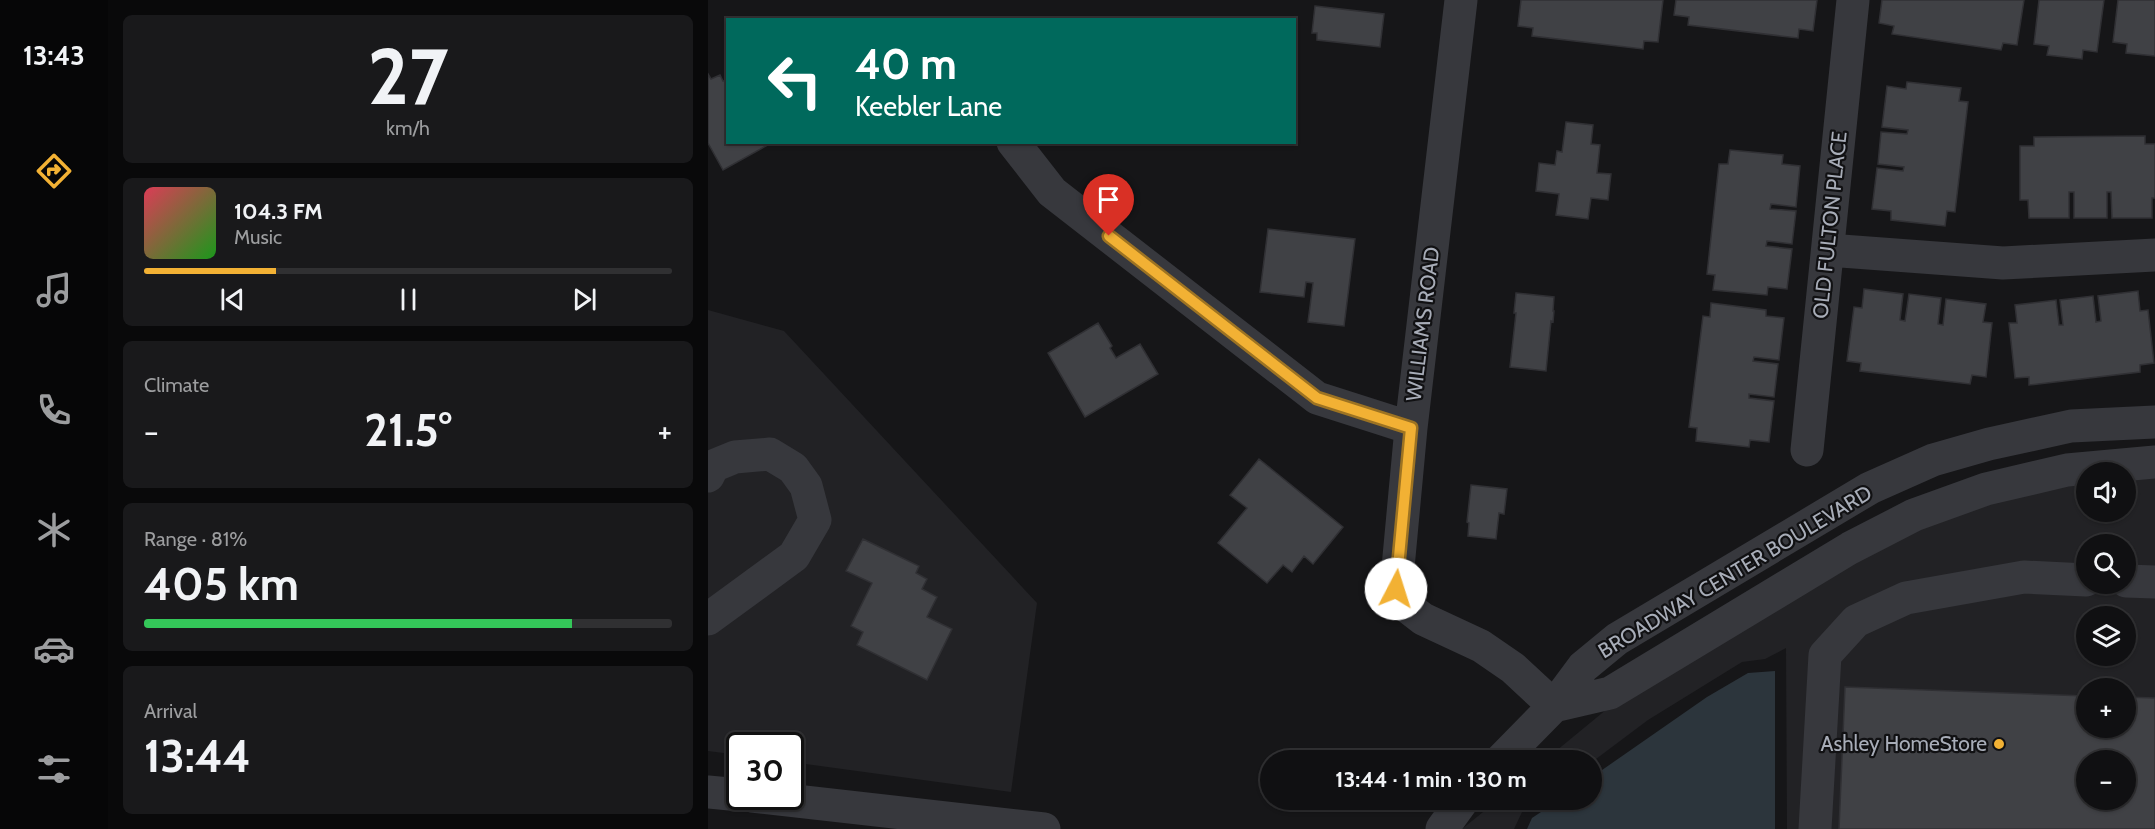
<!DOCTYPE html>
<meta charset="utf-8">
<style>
body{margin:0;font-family:Cabin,sans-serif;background:#19191b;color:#f1f3f6;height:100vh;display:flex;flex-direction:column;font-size:22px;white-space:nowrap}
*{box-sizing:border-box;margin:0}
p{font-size:20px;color:#9c9d9f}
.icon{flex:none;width:33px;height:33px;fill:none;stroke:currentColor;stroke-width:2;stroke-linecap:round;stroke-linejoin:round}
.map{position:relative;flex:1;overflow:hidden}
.drawer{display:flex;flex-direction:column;gap:15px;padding:15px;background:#09090a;width:600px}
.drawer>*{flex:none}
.top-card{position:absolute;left:18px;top:18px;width:570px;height:126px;border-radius:0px;box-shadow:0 2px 4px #0004,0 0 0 2px #303032;background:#00695c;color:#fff;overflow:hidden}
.buttons{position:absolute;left:1368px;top:462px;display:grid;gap:12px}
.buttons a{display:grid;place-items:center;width:60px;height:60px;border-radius:50%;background:#101012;box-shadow:0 2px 4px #0004,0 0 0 2px #303032;font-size:30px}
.speed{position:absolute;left:18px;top:732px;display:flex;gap:12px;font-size:30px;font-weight:700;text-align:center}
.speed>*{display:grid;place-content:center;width:78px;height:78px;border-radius:50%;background:#101012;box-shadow:0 2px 4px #0004,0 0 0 2px #303032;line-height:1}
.speed .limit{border:3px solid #111;border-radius:9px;background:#fff;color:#111}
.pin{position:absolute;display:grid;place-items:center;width:51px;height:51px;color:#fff;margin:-62px -26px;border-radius:50% 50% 50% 0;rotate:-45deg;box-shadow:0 0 6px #0007}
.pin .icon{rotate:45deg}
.me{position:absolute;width:66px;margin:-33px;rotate:5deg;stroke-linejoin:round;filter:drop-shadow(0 0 4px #0008)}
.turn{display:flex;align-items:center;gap:21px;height:126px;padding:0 30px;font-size:27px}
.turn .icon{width:78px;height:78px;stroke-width:2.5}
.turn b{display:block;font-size:42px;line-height:51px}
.big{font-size:45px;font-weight:700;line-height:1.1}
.drawer .widget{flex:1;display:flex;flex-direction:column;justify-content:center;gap:9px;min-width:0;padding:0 21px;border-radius:9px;background:#19191b}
.drawer .dial{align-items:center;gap:0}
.dial b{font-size:78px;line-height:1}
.song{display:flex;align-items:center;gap:18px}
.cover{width:72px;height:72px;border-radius:9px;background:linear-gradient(135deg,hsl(350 70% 55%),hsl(120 70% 35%))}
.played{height:6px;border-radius:3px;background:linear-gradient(90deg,#f2b134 25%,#303032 25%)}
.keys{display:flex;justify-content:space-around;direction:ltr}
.heat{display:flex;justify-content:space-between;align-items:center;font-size:33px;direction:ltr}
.charge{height:9px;border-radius:4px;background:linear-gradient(90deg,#34c759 81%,#303032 0)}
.trip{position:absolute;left:552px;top:750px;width:342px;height:60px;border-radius:30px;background:#101012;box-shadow:0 2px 4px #0004,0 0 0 2px #303032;font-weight:700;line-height:60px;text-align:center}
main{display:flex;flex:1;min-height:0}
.menu{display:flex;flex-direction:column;width:108px;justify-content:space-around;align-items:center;background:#060607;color:#9c9d9f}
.menu .icon{width:42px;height:42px}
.menu .active{color:#f2b134}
.menu b{font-size:27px;color:#f1f3f6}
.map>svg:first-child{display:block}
.built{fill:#222225;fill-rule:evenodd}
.water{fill:#2c353c}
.building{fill:#404145;stroke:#303034;stroke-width:1.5;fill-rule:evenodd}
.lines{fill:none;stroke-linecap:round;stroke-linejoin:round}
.minor{stroke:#37383d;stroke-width:33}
.route-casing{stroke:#9d7322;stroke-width:15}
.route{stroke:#f2b134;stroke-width:10}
.poi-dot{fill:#f2b134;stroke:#111113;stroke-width:2}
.labels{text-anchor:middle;stroke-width:4.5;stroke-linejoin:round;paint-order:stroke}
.street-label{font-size:21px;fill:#a8adb8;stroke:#111113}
.poi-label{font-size:21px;fill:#a8adb8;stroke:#111113;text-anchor:end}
</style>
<main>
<nav class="menu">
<b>13:43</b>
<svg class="icon active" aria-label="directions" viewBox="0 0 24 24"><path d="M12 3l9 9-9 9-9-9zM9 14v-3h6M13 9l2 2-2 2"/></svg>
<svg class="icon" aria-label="music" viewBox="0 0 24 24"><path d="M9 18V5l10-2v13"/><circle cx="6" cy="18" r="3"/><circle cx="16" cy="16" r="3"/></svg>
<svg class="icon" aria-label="phone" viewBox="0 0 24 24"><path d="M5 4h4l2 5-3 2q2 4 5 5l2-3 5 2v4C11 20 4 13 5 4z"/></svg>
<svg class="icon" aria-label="climate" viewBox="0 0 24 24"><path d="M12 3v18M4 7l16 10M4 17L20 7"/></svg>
<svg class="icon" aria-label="car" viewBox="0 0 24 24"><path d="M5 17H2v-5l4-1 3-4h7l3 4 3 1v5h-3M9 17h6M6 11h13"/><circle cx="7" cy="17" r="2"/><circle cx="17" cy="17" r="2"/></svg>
<svg class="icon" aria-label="filters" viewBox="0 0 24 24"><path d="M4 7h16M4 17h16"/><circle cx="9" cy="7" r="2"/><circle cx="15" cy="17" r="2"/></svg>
</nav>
<section class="drawer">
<div class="widget dial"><b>27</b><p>km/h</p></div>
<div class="widget">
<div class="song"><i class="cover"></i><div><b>104.3 FM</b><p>Music</p></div></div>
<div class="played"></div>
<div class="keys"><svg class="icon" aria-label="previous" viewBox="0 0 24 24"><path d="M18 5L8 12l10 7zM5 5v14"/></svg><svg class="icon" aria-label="pause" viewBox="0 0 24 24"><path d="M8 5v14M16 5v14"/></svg><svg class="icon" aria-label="next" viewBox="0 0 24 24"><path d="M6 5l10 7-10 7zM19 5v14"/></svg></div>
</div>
<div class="widget"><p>Climate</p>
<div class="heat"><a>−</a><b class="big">21.5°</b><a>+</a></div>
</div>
<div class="widget"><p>Range · 81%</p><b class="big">405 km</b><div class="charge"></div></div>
<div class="widget"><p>Arrival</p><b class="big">13:44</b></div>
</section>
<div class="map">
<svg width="1447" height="829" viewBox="0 0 1447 829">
<rect width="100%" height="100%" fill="#161618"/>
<!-- built -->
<path class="built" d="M0,310L76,331L329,603L303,792L83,762L82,746H32L31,755L0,751Z
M1447,476V829H1079L1078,648L1057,659L1034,662L940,720L884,762V760H837L899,709L1148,561L1210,529L1281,503L1361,485L1378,483V512H1418V479ZM1378,544H1418V584H1378ZM1378,616H1418V656H1378ZM1378,688H1418V728H1378ZM1378,760H1418V800H1378Z
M790,800H829L814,812L806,829H754Z"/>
<!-- water -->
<path class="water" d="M1067,671V829H819L824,818L851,800H884V777L999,697L1040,673Z"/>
<!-- building -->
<path class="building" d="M813,0H955L950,42L936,41L935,49L824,36L825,28L810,26Z
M968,0H1109L1105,31L1091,29L1090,38L980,25L981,17L966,15Z
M1174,0H1316L1309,45L1295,43L1293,50L1184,34L1186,26L1171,23Z
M1331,0H1396L1389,52L1375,50L1374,59L1339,55L1341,46L1326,44Z
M1410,0H1447V56L1418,53L1419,44L1405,42Z
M607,6L676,14L672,47L609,40V33H604Z
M0,74L3,79L12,75L15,81L20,79V142H65L15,170L0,143Z
M1199,82L1253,88L1251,101L1260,102L1247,212L1239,211L1237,226L1183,220V211L1164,209L1169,168L1195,171L1196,167L1170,164L1173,132L1199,134L1200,130L1174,127L1179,86L1198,89Z
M858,122L885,125L883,144L892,145L889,173L903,174L900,200L883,198L880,219L848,215L851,194L828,191L831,163L847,165L849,151L854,152Z
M1437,136V144H1447V198H1444V218H1404L1403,192H1399V218H1366V192H1361V218H1321L1320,200H1312V146H1326V137Z
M1022,150L1075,155L1074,164L1092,166L1088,207L1063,204L1062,209L1088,211L1084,244L1059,241L1058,246L1084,249L1079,289L1060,287L1059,295L1005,290L1007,275L999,274L1011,164H1020Z
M560,229L647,239L636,326L600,322L605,283L598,282L596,297L552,292Z
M1156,289L1195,294L1192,320L1197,321L1201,294L1233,298L1230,324L1235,325L1238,299L1278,304L1275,322L1284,323L1278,377L1264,375L1262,384L1152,371L1153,363L1139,361L1146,307L1154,308Z
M1430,291L1432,311L1440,310L1446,363L1432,365V372L1321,385V377L1307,378L1301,323H1309L1307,305L1348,300L1351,325H1355L1352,300L1385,296L1388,322L1393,321L1390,296Z
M808,293L846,297L845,311H846L845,322L843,321L838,371L802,367L808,313H806Z
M1003,303L1058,310V316L1076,318L1071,360L1046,357L1045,361L1070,364L1066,397L1041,394V398L1066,401L1061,442L1042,440L1041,447L988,441L989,428L981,427L995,316L1002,317Z
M390,323L404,346L402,348L408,358L432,344L450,374L377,417L340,353Z
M551,459L635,527L605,564L596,556L584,572L575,565L559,583L510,543L539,508L522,495Z
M763,485L799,489L796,514L791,513L788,539L760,536L761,523L759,522Z
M155,539L211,566L208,573L219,579L214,589L229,597L219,617L244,629L219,680L149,645L155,632L143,626L164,583L138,571Z
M1137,687L1378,696V728H1418V697L1447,698V829H1131ZM1378,760H1418V800H1378Z"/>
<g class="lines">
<!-- minor -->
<path class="minor" d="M753,0L703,428L688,589L693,602L715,619L773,646L805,668L846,706
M305,142L344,192L609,398L703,428
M1120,250L1295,263L1447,255
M1099,450L1145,0
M0,476L5,466L27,457L62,454L85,468L98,486L107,520L86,556L0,619
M1418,581L1447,582
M846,706L902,693L1142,548L1206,515L1278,489L1359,470L1447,462
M793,760L846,706L875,667L909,639L1162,488L1225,460L1281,444L1363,426L1447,422
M0,792L32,795
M44,796L336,829
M734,829L755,800
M1107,829L1117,655L1148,621L1198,598L1316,577L1378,580"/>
</g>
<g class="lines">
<!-- route casing -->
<g class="route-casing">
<path id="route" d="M401,236L609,398L703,428L688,589"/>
</g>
<!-- route -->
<use href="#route" class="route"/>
</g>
<!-- markers -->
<circle class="poi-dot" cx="1291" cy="744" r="6"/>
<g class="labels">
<!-- street labels -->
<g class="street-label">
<text transform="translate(1122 225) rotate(-84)" y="7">OLD FULTON PLACE</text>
<text transform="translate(715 324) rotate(-83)" y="7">WILLIAMS ROAD</text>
<text transform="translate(1027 572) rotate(-31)" y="7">BROADWAY CENTER BOULEVARD</text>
</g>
<!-- poi labels -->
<g class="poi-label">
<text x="1279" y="751">Ashley HomeStore</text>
</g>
</g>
</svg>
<div class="buttons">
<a><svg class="icon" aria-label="sound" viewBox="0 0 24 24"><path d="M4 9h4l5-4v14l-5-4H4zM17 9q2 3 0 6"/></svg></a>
<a><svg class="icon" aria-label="search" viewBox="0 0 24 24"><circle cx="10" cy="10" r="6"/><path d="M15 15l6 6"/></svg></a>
<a><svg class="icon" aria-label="layers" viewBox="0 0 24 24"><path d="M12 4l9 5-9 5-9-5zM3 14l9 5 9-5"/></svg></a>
<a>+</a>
<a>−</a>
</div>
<div class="speed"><div class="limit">30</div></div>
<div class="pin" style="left:401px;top:236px;background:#d93025"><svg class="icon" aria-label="arrive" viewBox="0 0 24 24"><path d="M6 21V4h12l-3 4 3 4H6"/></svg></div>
<svg class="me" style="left:688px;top:589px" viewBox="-20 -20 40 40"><circle r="19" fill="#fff"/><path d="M0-13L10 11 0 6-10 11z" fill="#f2b134"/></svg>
<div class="trip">13:44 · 1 min · 130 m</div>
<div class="top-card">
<div class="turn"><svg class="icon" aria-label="left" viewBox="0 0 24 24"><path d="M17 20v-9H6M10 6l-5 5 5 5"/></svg><div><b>40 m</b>Keebler Lane</div></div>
</div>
</div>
</main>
